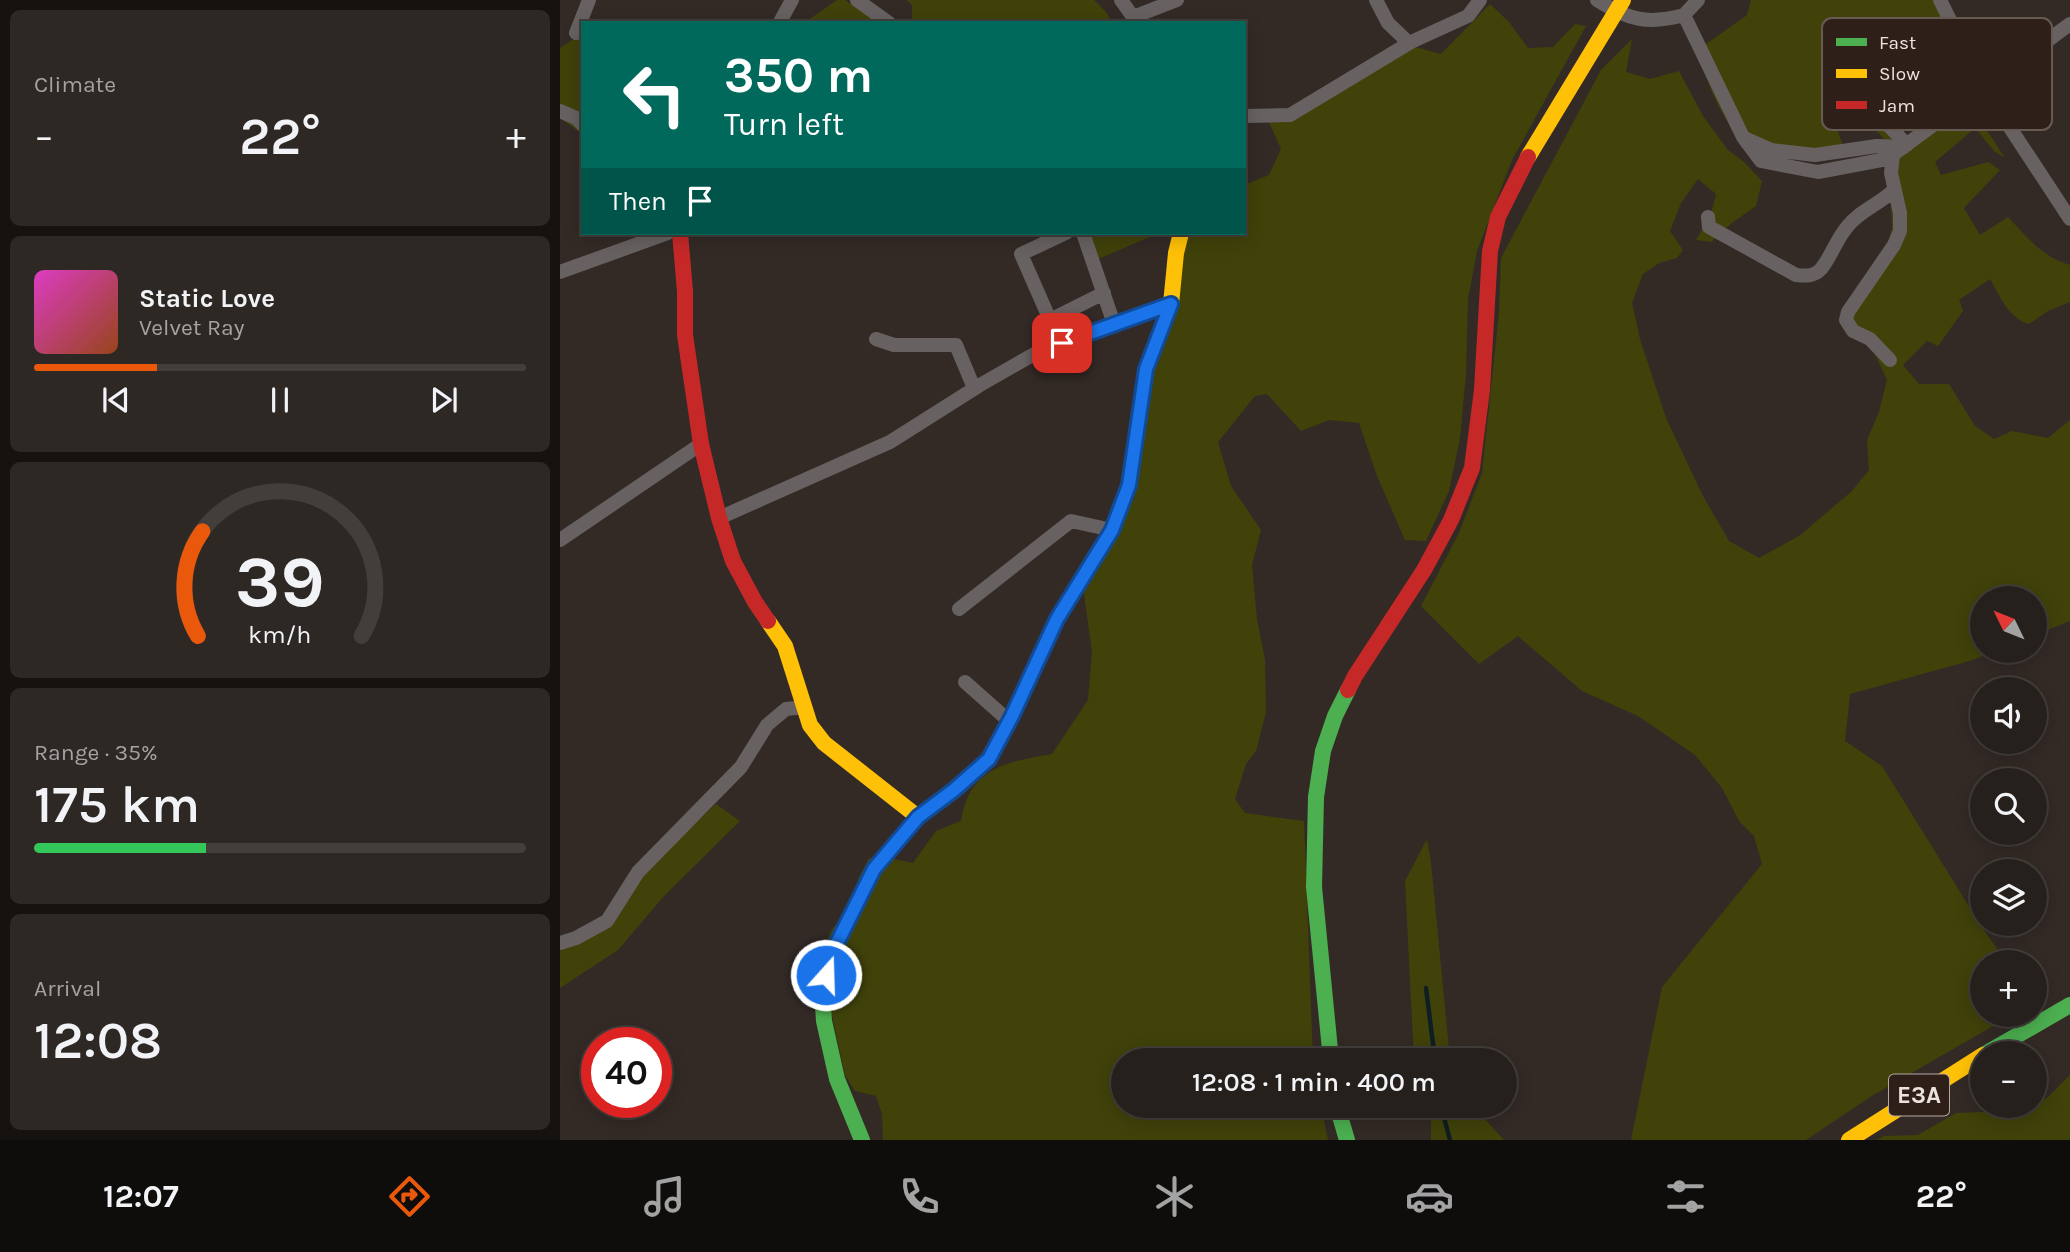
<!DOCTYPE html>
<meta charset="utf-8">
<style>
body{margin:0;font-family:Karla,sans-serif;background:#2e2825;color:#f1f3f6;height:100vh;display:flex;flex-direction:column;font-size:26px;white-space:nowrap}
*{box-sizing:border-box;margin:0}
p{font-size:23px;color:#a4a3a3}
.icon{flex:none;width:38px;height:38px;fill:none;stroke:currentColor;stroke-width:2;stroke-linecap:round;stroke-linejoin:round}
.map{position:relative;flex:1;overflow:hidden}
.details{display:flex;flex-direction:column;gap:10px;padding:10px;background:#15120f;width:560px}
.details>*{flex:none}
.banner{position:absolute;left:21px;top:21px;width:665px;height:214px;border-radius:0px;box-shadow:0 4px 18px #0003,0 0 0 2px #423e3b;background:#00695c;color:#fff;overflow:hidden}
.needle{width:46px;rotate:313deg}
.tools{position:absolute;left:1410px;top:586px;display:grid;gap:14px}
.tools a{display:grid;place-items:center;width:77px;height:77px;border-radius:50%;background:#26201c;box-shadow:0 4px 18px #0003,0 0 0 2px #423e3b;font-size:35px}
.speed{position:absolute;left:21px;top:1027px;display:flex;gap:14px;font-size:35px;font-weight:700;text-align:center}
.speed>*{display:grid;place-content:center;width:91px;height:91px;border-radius:50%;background:#26201c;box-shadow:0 4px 18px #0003,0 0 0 2px #423e3b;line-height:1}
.speed .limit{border:10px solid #d22;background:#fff;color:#111}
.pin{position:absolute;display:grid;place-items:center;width:60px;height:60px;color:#fff;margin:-30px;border-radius:14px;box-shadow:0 4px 10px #0006}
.me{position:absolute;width:77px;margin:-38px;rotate:20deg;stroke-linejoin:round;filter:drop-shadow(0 0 5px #0008)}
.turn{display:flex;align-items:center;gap:24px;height:147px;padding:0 28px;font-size:32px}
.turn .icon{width:91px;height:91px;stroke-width:2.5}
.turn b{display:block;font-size:49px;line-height:60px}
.then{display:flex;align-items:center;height:66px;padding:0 28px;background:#0003;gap:14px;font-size:26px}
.big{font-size:52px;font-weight:600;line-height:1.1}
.details .widget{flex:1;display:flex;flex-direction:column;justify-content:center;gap:10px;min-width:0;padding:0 24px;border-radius:10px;background:#2e2825}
.details .dial{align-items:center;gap:0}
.dial svg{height:182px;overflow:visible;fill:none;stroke:#423e3b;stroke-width:7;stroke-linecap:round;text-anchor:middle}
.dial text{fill:#f1f3f6;stroke:none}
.song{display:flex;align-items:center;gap:21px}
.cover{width:84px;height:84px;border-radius:10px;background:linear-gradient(135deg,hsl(310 70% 55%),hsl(20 70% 35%))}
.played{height:7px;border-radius:4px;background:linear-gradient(90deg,#ea580c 25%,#423e3b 25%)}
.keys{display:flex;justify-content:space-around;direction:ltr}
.heat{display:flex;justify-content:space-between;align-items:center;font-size:38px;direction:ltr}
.charge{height:10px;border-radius:5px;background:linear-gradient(90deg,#34c759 35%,#423e3b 0)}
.trip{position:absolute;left:551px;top:1048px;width:406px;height:70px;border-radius:35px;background:#26201c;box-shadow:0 4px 18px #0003,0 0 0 2px #423e3b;font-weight:600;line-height:70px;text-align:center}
.tabs{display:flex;height:112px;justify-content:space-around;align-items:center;background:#0f0d0b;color:#a4a3a3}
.tabs .icon{width:49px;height:49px}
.tabs .selected{color:#ea580c}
.tabs b{font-size:32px;color:#f1f3f6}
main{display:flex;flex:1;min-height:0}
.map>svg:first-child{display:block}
.green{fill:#40420a}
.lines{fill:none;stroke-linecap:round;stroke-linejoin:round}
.stream{stroke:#0f1e21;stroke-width:4.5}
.street{stroke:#676261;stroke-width:14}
.fast{stroke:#4caf50;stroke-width:16}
.slow{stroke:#ffc107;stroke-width:16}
.jam{stroke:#c62828;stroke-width:16}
.route-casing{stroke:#114b97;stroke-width:18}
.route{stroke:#1a73e8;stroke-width:12}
.labels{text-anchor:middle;stroke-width:6;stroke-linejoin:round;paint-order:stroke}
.shield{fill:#2e1f18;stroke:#b4a8a3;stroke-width:2}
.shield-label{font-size:24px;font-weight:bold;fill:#ede3de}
.key{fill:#2e1f18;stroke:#675a53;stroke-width:2}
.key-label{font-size:19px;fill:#ede3de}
</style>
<main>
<section class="details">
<div class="widget"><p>Climate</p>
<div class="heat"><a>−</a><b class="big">22°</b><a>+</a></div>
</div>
<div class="widget">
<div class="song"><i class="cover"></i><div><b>Static Love</b><p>Velvet Ray</p></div></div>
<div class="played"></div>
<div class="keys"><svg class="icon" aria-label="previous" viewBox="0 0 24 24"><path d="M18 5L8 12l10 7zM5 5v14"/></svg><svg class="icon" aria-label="pause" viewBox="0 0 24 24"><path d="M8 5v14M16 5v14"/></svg><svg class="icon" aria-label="next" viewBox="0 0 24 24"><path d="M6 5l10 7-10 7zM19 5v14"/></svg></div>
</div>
<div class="widget dial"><svg viewBox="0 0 100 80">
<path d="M14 69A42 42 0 1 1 86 69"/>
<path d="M14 69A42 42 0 0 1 16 23" stroke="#ea580c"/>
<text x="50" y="56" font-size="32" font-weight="700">39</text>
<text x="50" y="72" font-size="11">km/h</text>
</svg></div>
<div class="widget"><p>Range · 35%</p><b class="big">175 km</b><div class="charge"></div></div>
<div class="widget"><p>Arrival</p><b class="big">12:08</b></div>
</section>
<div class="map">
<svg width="1510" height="1140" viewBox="0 0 1510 1140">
<rect width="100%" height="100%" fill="#332a26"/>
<!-- green -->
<path class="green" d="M277,0H285L319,23H244Z
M347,0H534L546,12L552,23H352V5Z
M1191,0H1379L1386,26L1320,61L1332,95L1352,126L1327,142L1305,119L1292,70L1280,76L1266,98L1283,146L1263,151L1187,147C1159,114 1150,92 1138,50L1187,15Z
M930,4L949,22L968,48L993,47L1015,24L1026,26L952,160L917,251L908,299L906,374L900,438L889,491L866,541L845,540L817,476L799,423L769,420L741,431L707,394L695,396L658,442L671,486L701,530L692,565L697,619L705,660L706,712L696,751L686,764L675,799L685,813L744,821L753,1060H564V1106H761L768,1140H323L322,1114L316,1096L295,1091L285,1075L269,1002L275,997V973L262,949L272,929L294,905L298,879L309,858L324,857L353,863L376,831L401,821C409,768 446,762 492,754L528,700L532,652L523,587L574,499L577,418L624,233H684V182L689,183L709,175L721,149L709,122L844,44L881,54Z
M23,33V135L0,118V48Z
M1072,39L1066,72L1090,79L1119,71L1143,116L1168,150L1184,162L1202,181L1196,206L1172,223L1151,242L1136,240L1151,213L1156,194L1138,179L1121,203L1110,231L1123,250L1117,258L1099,263L1083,274L1072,303L1080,339L1106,418L1143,496L1169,541L1199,558L1239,536L1291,492L1309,470L1307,440L1319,412L1327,380L1312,348L1288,322L1321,271L1332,228L1330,186L1339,152L1409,103L1445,158L1435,152L1415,128L1375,162L1381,175L1428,162L1440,170L1404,208L1420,235L1448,217C1467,237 1482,257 1510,265V302L1488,311L1469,324C1448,318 1440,296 1430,279L1399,300L1403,311L1378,346L1367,341L1343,365L1359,384H1389L1415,426L1434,439L1452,431L1488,438L1510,420V621L1475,635V598H1423V651H1435L1413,660L1290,694L1285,741L1322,766L1423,929L1447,962H1423V1015H1452L1310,1097L1246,1140H1071L1102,987L1202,864L1194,836L1179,821L1162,788L1135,755L1078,716L1022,691L958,636L919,664L861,606L899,533L922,473L939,312L941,258L1041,70Z
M522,233H599L531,262Z
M156,804L180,821L104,896L58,950L0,988V951L30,936L91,864Z
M867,839L871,862L890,1060H854L845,881Z
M1510,1075V1140H1316L1324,1136L1358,1135L1396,1113L1446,1111L1462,1106H1475V1102L1487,1098Z
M867,1106H913L944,1140H871V1120Z"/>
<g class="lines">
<!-- stream -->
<path class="stream" d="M866,988L875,1060
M881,1106L890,1140"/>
<!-- street -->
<path class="street" d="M297,0L329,23
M561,0L573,17L572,23
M816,0L828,23L849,43
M1037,0C1069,20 1088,25 1124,15L1183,137L1201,161L1258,172L1327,159L1510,24
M1380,0L1424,88L1510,219
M1124,15L1138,0
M573,17L617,0
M221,20L232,0
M16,33L29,0
M0,111L16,118L23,125
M684,116L730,115L851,42L908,16L920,0
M1315,118L1330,127L1347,145
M1184,138L1211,150L1255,155L1317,146L1344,147
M1148,217L1149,227L1151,228L1236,275C1245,276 1254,277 1261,269C1271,257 1276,240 1287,227C1299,211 1320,204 1334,190
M506,233L461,254L490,320L544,293
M523,233L554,324
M0,272L108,233
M316,339L334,345H396L414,388
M1330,360L1310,339L1293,331L1286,320L1288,312L1334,245L1340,231V213L1331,173L1333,155
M159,518L330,442L420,385L476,353L611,304
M0,540L141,444
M399,609L511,521L552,530
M405,682L449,721
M0,943L16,938L47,921L78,872L181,767L207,725L226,709L245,707"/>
<!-- fast -->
<path class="fast" d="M1425,1054L1510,1005
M771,1060L754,887L756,797L763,751L775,716L788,690
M777,1106L787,1140
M302,1140L277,1079L264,1021L262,990L269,959L314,869L358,817L394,791L427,761"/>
<!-- slow -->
<path class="slow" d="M968,157L1063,0
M564,498L569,485L586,369L611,304L616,253L621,233
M208,621L225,646L250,725L264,743L358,817
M1289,1140L1423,1055"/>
<!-- jam -->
<path class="jam" d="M120,233L125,291V335L141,444L159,518L173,561L195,602L208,621
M788,690L795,676L864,570L891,520L912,468L922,390L930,251L938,217L968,157
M427,761L452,716L497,619L552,530L564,498"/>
</g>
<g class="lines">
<!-- route casing -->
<g class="route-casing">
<path id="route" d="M266,975L269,959L314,869L358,817L394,790L429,759L452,716L497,619L552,530L569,485L586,369L611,304L502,343"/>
</g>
<!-- route -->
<use href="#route" class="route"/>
</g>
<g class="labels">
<!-- shield labels -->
<rect class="shield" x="1329" y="1074.5" width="60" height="41" rx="5"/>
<g class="shield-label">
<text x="1359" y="1103">E3A</text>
</g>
</g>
<!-- legend -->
<rect x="1262" y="18" width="230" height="112" rx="10" class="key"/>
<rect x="1276" y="38" width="31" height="8" fill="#4caf50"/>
<rect x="1276" y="69" width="31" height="9" fill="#ffc107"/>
<rect x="1276" y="101" width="31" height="8" fill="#c62828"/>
<g class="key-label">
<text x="1319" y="49">Fast</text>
<text x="1319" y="80">Slow</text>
<text x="1319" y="112">Jam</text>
</g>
</svg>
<div class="tools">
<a><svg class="needle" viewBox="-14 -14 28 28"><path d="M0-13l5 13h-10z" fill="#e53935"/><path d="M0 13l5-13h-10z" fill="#a4a3a3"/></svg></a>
<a><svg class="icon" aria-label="sound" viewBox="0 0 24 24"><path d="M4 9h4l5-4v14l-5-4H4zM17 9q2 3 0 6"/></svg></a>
<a><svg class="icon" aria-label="search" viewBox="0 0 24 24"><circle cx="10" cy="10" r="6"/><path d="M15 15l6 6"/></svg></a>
<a><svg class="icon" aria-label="layers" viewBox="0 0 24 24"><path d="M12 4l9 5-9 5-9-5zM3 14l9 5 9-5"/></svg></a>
<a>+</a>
<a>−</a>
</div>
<div class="speed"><div class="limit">40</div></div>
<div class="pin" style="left:502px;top:343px;background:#d93025"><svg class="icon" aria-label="arrive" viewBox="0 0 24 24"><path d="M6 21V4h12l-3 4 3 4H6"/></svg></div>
<svg class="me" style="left:266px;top:975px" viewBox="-20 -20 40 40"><circle r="17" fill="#1a73e8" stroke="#fff" stroke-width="3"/><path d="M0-11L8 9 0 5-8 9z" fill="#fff"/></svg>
<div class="trip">12:08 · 1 min · 400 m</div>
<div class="banner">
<div class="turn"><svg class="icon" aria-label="left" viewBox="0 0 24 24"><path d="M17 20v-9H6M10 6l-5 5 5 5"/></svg><div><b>350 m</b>Turn left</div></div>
<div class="then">Then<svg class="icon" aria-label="arrive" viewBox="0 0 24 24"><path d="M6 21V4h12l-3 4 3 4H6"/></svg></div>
</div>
</div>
</main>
<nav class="tabs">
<b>12:07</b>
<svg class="icon selected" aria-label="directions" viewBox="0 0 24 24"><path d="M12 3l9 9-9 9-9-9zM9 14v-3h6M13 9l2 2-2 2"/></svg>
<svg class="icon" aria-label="music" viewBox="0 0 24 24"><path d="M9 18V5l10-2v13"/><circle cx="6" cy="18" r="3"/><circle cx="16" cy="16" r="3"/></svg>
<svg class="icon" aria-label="phone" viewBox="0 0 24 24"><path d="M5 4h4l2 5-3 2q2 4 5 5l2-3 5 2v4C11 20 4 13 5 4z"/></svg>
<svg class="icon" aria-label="climate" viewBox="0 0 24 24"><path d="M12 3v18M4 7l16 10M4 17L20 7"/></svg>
<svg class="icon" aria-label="car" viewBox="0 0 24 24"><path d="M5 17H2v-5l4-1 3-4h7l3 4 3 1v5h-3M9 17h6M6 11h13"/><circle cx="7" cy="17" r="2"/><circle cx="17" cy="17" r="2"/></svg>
<svg class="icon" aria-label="filters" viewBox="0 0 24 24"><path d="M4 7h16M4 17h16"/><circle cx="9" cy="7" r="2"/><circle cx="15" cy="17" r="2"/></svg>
<b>22°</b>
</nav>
